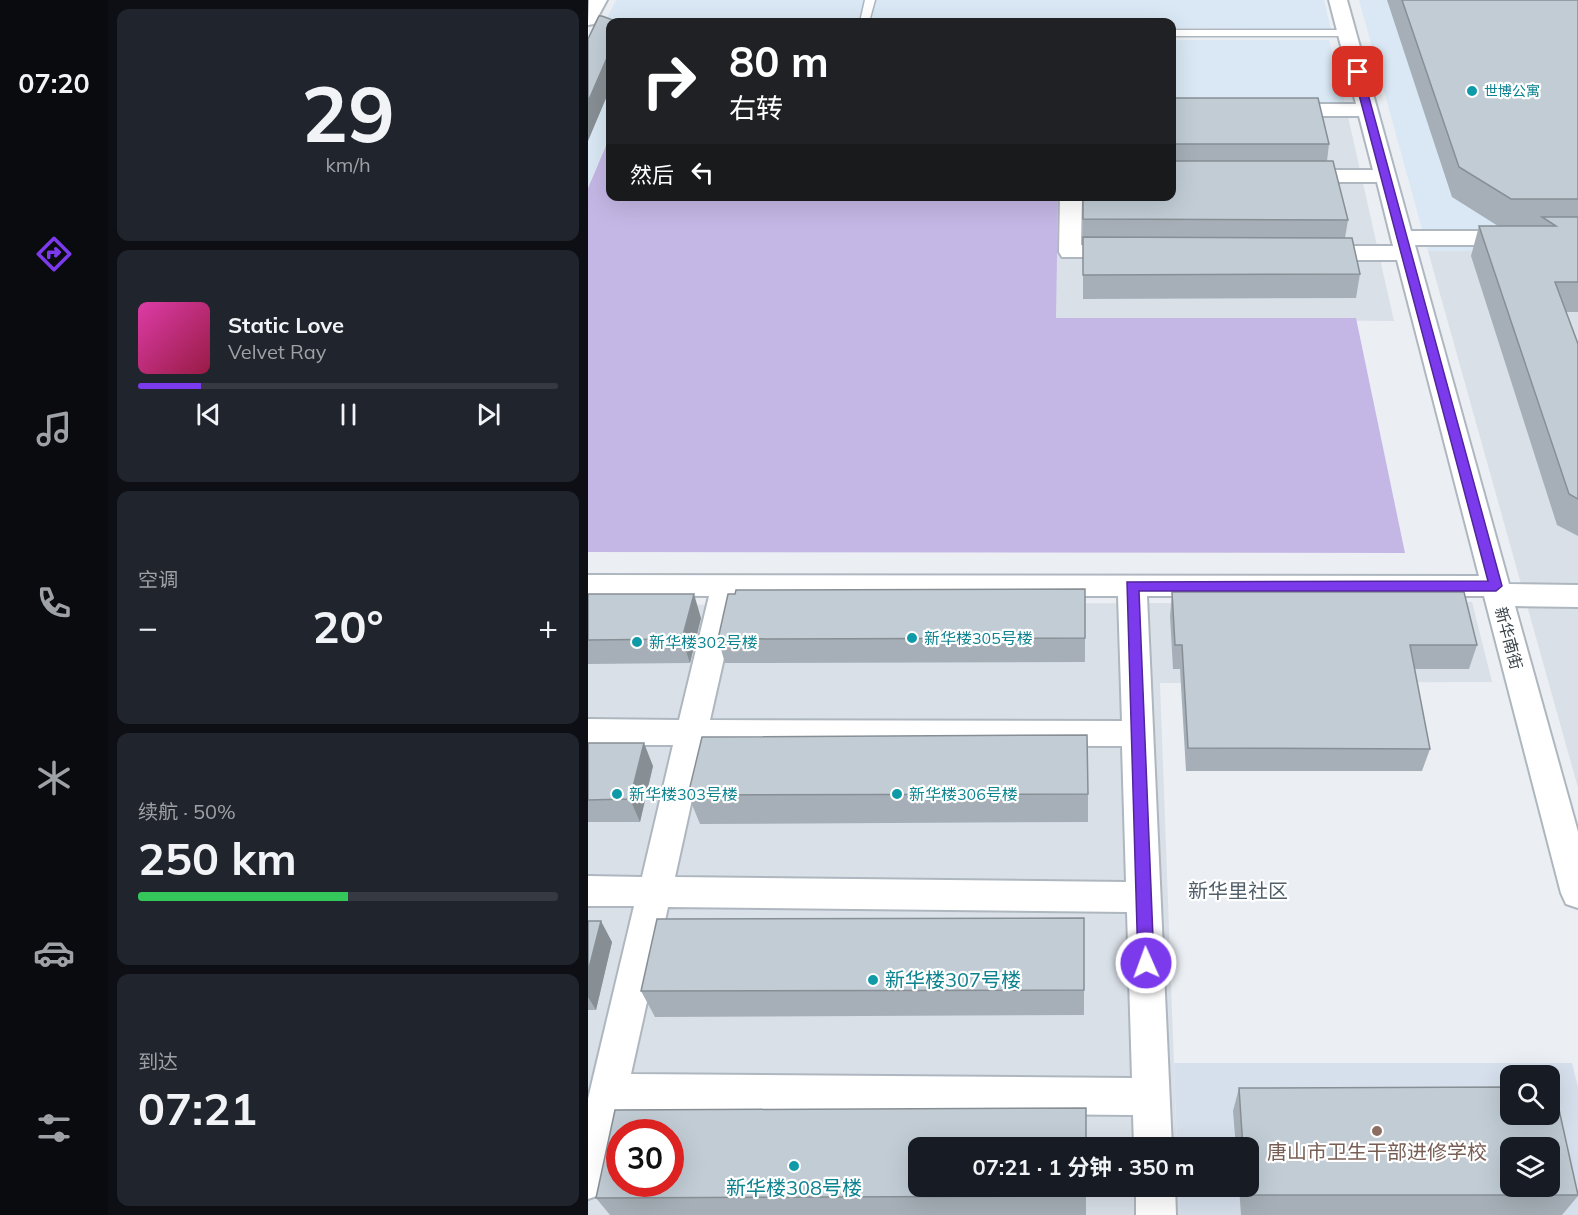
<!DOCTYPE html>
<html lang="zh">
<meta charset="utf-8">
<style>
body{margin:0;font-family:Mulish,"Noto Sans SC",sans-serif;background:#20242c;color:#f1f3f6;height:100vh;display:flex;flex-direction:column;font-size:22px;white-space:nowrap}
*{box-sizing:border-box;margin:0}
p{font-size:20px;color:#9ea1a6}
.icon{flex:none;width:33px;height:33px;fill:none;stroke:currentColor;stroke-width:2;stroke-linecap:round;stroke-linejoin:round}
.map{position:relative;flex:1;overflow:hidden}
.drawer{display:flex;flex-direction:column;gap:9px;padding:9px;background:#0d0f14;width:480px}
.drawer>*{flex:none}
.top-card{position:absolute;left:18px;top:18px;width:570px;height:183px;border-radius:12px;box-shadow:0 6px 24px #0002;background:#202124;color:#fff;overflow:hidden}
.buttons{position:absolute;left:912px;top:1065px;display:grid;gap:12px}
.buttons a{display:grid;place-items:center;width:60px;height:60px;border-radius:12px;background:#171b24;box-shadow:0 6px 24px #0002;font-size:30px}
.speed{position:absolute;left:18px;top:1119px;display:flex;gap:12px;font-size:30px;font-weight:700;text-align:center}
.speed>*{display:grid;place-content:center;width:78px;height:78px;border-radius:50%;background:#171b24;box-shadow:0 6px 24px #0002;line-height:1}
.speed .limit{border:9px solid #d22;background:#fff;color:#111}
.pin{position:absolute;display:grid;place-items:center;width:51px;height:51px;color:#fff;margin:-26px;border-radius:12px;box-shadow:0 3px 9px #0006}
.me{position:absolute;width:66px;margin:-33px;rotate:358deg;stroke-linejoin:round;filter:drop-shadow(0 0 4px #0008)}
.turn{display:flex;align-items:center;gap:21px;height:126px;padding:0 24px;font-size:27px}
.turn .icon{width:78px;height:78px;stroke-width:2.5}
.turn b{display:block;font-size:42px;line-height:51px}
.then{display:flex;align-items:center;height:57px;padding:0 24px;background:#0003;gap:12px;font-size:22px}
.big{font-size:45px;font-weight:700;line-height:1.1}
.drawer .tile{flex:1;display:flex;flex-direction:column;justify-content:center;gap:9px;min-width:0;padding:0 21px;border-radius:12px;background:#20242c}
.drawer .dial{align-items:center;gap:0}
.dial b{font-size:78px;line-height:1}
.song{display:flex;align-items:center;gap:18px}
.cover{width:72px;height:72px;border-radius:9px;background:linear-gradient(135deg,hsl(320 70% 55%),hsl(340 70% 35%))}
.played{height:6px;border-radius:3px;background:linear-gradient(90deg,#7c3aed 15%,#363941 15%)}
.keys{display:flex;justify-content:space-around;direction:ltr}
.heat{display:flex;justify-content:space-between;align-items:center;font-size:33px;direction:ltr}
.charge{height:9px;border-radius:4px;background:linear-gradient(90deg,#34c759 50%,#363941 0)}
.trip{position:absolute;left:320px;top:1137px;width:351px;height:60px;border-radius:12px;background:#171b24;box-shadow:0 6px 24px #0002;font-weight:700;line-height:60px;text-align:center}
main{display:flex;flex:1;min-height:0}
.dock{display:flex;flex-direction:column;width:108px;justify-content:space-around;align-items:center;background:#090b0e;color:#9ea1a6}
.dock .icon{width:42px;height:42px}
.dock .on{color:#7c3aed}
.dock b{font-size:27px;color:#f1f3f6}
.map>svg:first-child{display:block}
.residential{fill:#dae0e8;fill-rule:evenodd}
.commercial{fill:#d9e8f4}
.education{fill:#d6e0ec;fill-rule:evenodd}
.green{fill:#c5b7e5}
.lines{fill:none;stroke-linecap:round;stroke-linejoin:round}
.lane-casing{stroke:#aeb7bf;stroke-width:3}
.street-casing{stroke:#aeb7bf;stroke-width:4}
.lane{fill:#fff;fill-rule:evenodd}
.street{fill:#fff;fill-rule:evenodd}
.wall{fill:#a6afb7}
.shaded-wall{fill:#878f95}
.building{fill:#c1ccd5;stroke:#878f95;stroke-width:1.5;fill-rule:evenodd}
.route{fill:#7c3aed;stroke:#51269a;stroke-width:1.5}
.culture-dot{fill:#0f9aa8;stroke:#fff;stroke-width:2}
.education-dot{fill:#8d6e63;stroke:#fff;stroke-width:2}
.labels{text-anchor:middle;stroke-width:4.5;stroke-linejoin:round;paint-order:stroke}
.far-culture-label{font-size:14px;fill:#0d838f;stroke:#fff;text-anchor:start}
.culture-label{font-size:16px;fill:#0d838f;stroke:#fff;text-anchor:start}
.street-label{font-size:16px;fill:#394248;stroke:#fff}
.quarter-label{font-size:20px;fill:#515f6a;stroke:#fff}
.near-culture-label{font-size:20px;fill:#0d838f;stroke:#fff;text-anchor:start}
.near-education-label{font-size:20px;fill:#785e54;stroke:#fff}
</style>
<main>
<nav class="dock">
<b>07:20</b>
<svg class="icon on" aria-label="directions" viewBox="0 0 24 24"><path d="M12 3l9 9-9 9-9-9zM9 14v-3h6M13 9l2 2-2 2"/></svg>
<svg class="icon" aria-label="music" viewBox="0 0 24 24"><path d="M9 18V5l10-2v13"/><circle cx="6" cy="18" r="3"/><circle cx="16" cy="16" r="3"/></svg>
<svg class="icon" aria-label="phone" viewBox="0 0 24 24"><path d="M5 4h4l2 5-3 2q2 4 5 5l2-3 5 2v4C11 20 4 13 5 4z"/></svg>
<svg class="icon" aria-label="climate" viewBox="0 0 24 24"><path d="M12 3v18M4 7l16 10M4 17L20 7"/></svg>
<svg class="icon" aria-label="car" viewBox="0 0 24 24"><path d="M5 17H2v-5l4-1 3-4h7l3 4 3 1v5h-3M9 17h6M6 11h13"/><circle cx="7" cy="17" r="2"/><circle cx="17" cy="17" r="2"/></svg>
<svg class="icon" aria-label="filters" viewBox="0 0 24 24"><path d="M4 7h16M4 17h16"/><circle cx="9" cy="7" r="2"/><circle cx="15" cy="17" r="2"/></svg>
</nav>
<section class="drawer">
<div class="tile dial"><b>29</b><p>km/h</p></div>
<div class="tile">
<div class="song"><i class="cover"></i><div><b>Static Love</b><p>Velvet Ray</p></div></div>
<div class="played"></div>
<div class="keys"><svg class="icon" aria-label="previous" viewBox="0 0 24 24"><path d="M18 5L8 12l10 7zM5 5v14"/></svg><svg class="icon" aria-label="pause" viewBox="0 0 24 24"><path d="M8 5v14M16 5v14"/></svg><svg class="icon" aria-label="next" viewBox="0 0 24 24"><path d="M6 5l10 7-10 7zM19 5v14"/></svg></div>
</div>
<div class="tile"><p>空调</p>
<div class="heat"><a>−</a><b class="big">20°</b><a>+</a></div>
</div>
<div class="tile"><p>续航 · 50%</p><b class="big">250 km</b><div class="charge"></div></div>
<div class="tile"><p>到达</p><b class="big">07:21</b></div>
</section>
<div class="map">
<svg width="990" height="1215" viewBox="0 0 990 1215">
<rect width="100%" height="100%" fill="#ebeff4"/>
<!-- residential -->
<path class="residential" d="M584,103H757L806,321L467,318L470,197L584,196Z
M840,251H990V788Z
M884,602L904,682L572,683L589,1147L330,1148V1186L591,1187L592,1215H0V605ZM32,1132H82V1184H32Z"/>
<!-- commercial -->
<path class="commercial" d="M28,0H736L743,29L584,28V22H22L14,28Z
M771,0H990V251H840Z
M22,39V134L0,187V62Z
M584,40H741L757,103H584Z"/>
<!-- education -->
<path class="education" d="M586,1063H984L990,1087V1215H592L591,1187L660,1186V1148L589,1147ZM922,1076H962V1114H922ZM922,1148H962V1186H922Z"/>
<!-- green -->
<path class="green" d="M22,136V196L470,197L468,318H768L817,553L0,552V188Z"/>
<g class="lines">
<!-- lane casing -->
<g class="lane-casing">
<path id="lane" d="M277,0H287L281,22H272Z
M584,30H759L764,33L759,36H584Z"/>
</g>
<!-- street casing -->
<g class="street-casing">
<path id="street" d="M1,0H19L6,24L0,25Z
M741,0H759L823,231H990V245H827L921,584L990,585V607L927,606L990,832V908L978,904L973,893L896,596H559L584,1148H546L545,1115L35,1111L19,1180L14,1194L0,1199V1099L46,906H0V876L54,877L85,745H0V719L91,720L121,596L0,595V575L891,576L809,260H730L722,258L719,253L722,248L730,246H805L789,182H710L703,180L700,176L703,172L710,170H785L771,116H695L685,110L695,104H768ZM150,596H530L534,721L122,720ZM116,745L534,746L538,882L87,877ZM80,907L539,912L544,1078L43,1074Z
M472,196H494L493,245L542,247L545,252L542,257H474L471,252Z
M548,1186H587L588,1215H548Z"/>
</g>
<!-- lane -->
<use href="#lane" class="lane"/>
<!-- street -->
<use href="#street" class="street"/>
</g>
<!-- wall -->
<path class="wall" d="M799,0H990V312H978L990,344V536L969,525L883,256L891,226H910L864,197Z
M584,98L741,144L739,161L760,220L757,238L772,274L768,298L495,299V196Z
M497,589V662L137,663L130,639Z
M584,592L889,645L881,669H826L842,749L834,771H598L592,669H585L582,616Z
M0,594L113,618L102,663L0,664Z
M0,743L65,766L52,822H0Z
M500,794V822L112,824L100,795Z
M496,918V1015L67,1017L53,991Z
M0,921L24,942L8,1010H0Z
M651,1088L990,1192V1196L974,1215H653L651,1186H660V1148H648L645,1111Z
M498,1186V1215H22L8,1198Z"/>
<!-- shaded-wall -->
<path class="shaded-wall" d="M22,51V89L0,141V102Z
M106,594L113,618L102,663L94,639Z
M56,743L65,766L52,822L42,799Z
M13,921L24,942L8,1010L0,997V972Z"/>
<!-- building -->
<path class="building" d="M814,0H990V199H923L871,167Z
M11,16H14L30,22H22V51L0,102V39Z
M584,98H730L741,144H585L584,155Z
M584,159L585,161H745L760,220L495,219V196H584Z
M954,217H990V282H967L990,344V499L981,494L891,226H968Z
M495,237L764,238L772,274L495,275Z
M497,589V638L130,639L140,594H147L148,590Z
M584,592H876L889,645H822L842,749L600,748L594,645H587Z
M0,594H106L94,639L0,640Z
M499,735L500,794L100,795L114,737Z
M0,743H56L42,799L0,800Z
M496,918V990L53,991L69,919Z
M0,921H13L0,972Z
M922,1087V1114H962V1087H966L990,1195H659L658,1186H660V1148H655L651,1088ZM922,1148H962V1186H922Z
M498,1108V1148H330V1186H498V1196L8,1198L27,1110ZM32,1132H82V1184H32Z"/>
<!-- route -->
<path class="route" d="M770,69L774,72L914,586L908,591H551L566,963L564,969L558,971L552,969L550,963L539,582L900,581L765,72Z"/>
<!-- markers -->
<g class="culture-dot">
<circle cx="884" cy="91" r="6"/>
<circle cx="324" cy="638" r="6"/>
<circle cx="49" cy="642" r="6"/>
<circle cx="29" cy="794" r="6"/>
<circle cx="309" cy="794" r="6"/>
<circle cx="285" cy="980" r="6"/>
<circle cx="206" cy="1166" r="6"/>
</g>
<circle class="education-dot" cx="789" cy="1131" r="6"/>
<g class="labels">
<!-- far-culture labels -->
<g class="far-culture-label">
<text x="896" y="96">世博公寓</text>
</g>
<!-- culture labels -->
<g class="culture-label">
<text x="336" y="644">新华楼305号楼</text>
<text x="61" y="648">新华楼302号楼</text>
<text x="41" y="800">新华楼303号楼</text>
<text x="321" y="800">新华楼306号楼</text>
</g>
<!-- street labels -->
<g class="street-label">
<text transform="translate(921 638) rotate(75)" y="6">新华南街</text>
</g>
<!-- quarter labels -->
<g class="quarter-label">
<text x="650" y="898">新华里社区</text>
</g>
<!-- near-culture labels -->
<g class="near-culture-label">
<text x="297" y="987">新华楼307号楼</text>
<text x="206" y="1195" text-anchor="middle">新华楼308号楼</text>
</g>
<!-- near-education labels -->
<g class="near-education-label">
<text x="789" y="1159">唐山市卫生干部进修学校</text>
</g>
</g>
</svg>
<div class="buttons">
<a><svg class="icon" aria-label="search" viewBox="0 0 24 24"><circle cx="10" cy="10" r="6"/><path d="M15 15l6 6"/></svg></a>
<a><svg class="icon" aria-label="layers" viewBox="0 0 24 24"><path d="M12 4l9 5-9 5-9-5zM3 14l9 5 9-5"/></svg></a>
</div>
<div class="speed"><div class="limit">30</div></div>
<div class="pin" style="left:770px;top:72px;background:#d93025"><svg class="icon" aria-label="arrive" viewBox="0 0 24 24"><path d="M6 21V4h12l-3 4 3 4H6"/></svg></div>
<svg class="me" style="left:558px;top:963px" viewBox="-20 -20 40 40"><circle r="17" fill="#7c3aed" stroke="#fff" stroke-width="3"/><path d="M0-11L8 9 0 5-8 9z" fill="#fff"/></svg>
<div class="trip">07:21 · 1 分钟 · 350 m</div>
<div class="top-card">
<div class="turn"><svg class="icon" aria-label="right" viewBox="0 0 24 24"><path d="M7 20v-9h11M14 6l5 5-5 5"/></svg><div><b>80 m</b>右转</div></div>
<div class="then">然后<svg class="icon" aria-label="left" viewBox="0 0 24 24"><path d="M17 20v-9H6M10 6l-5 5 5 5"/></svg></div>
</div>
</div>
</main>
